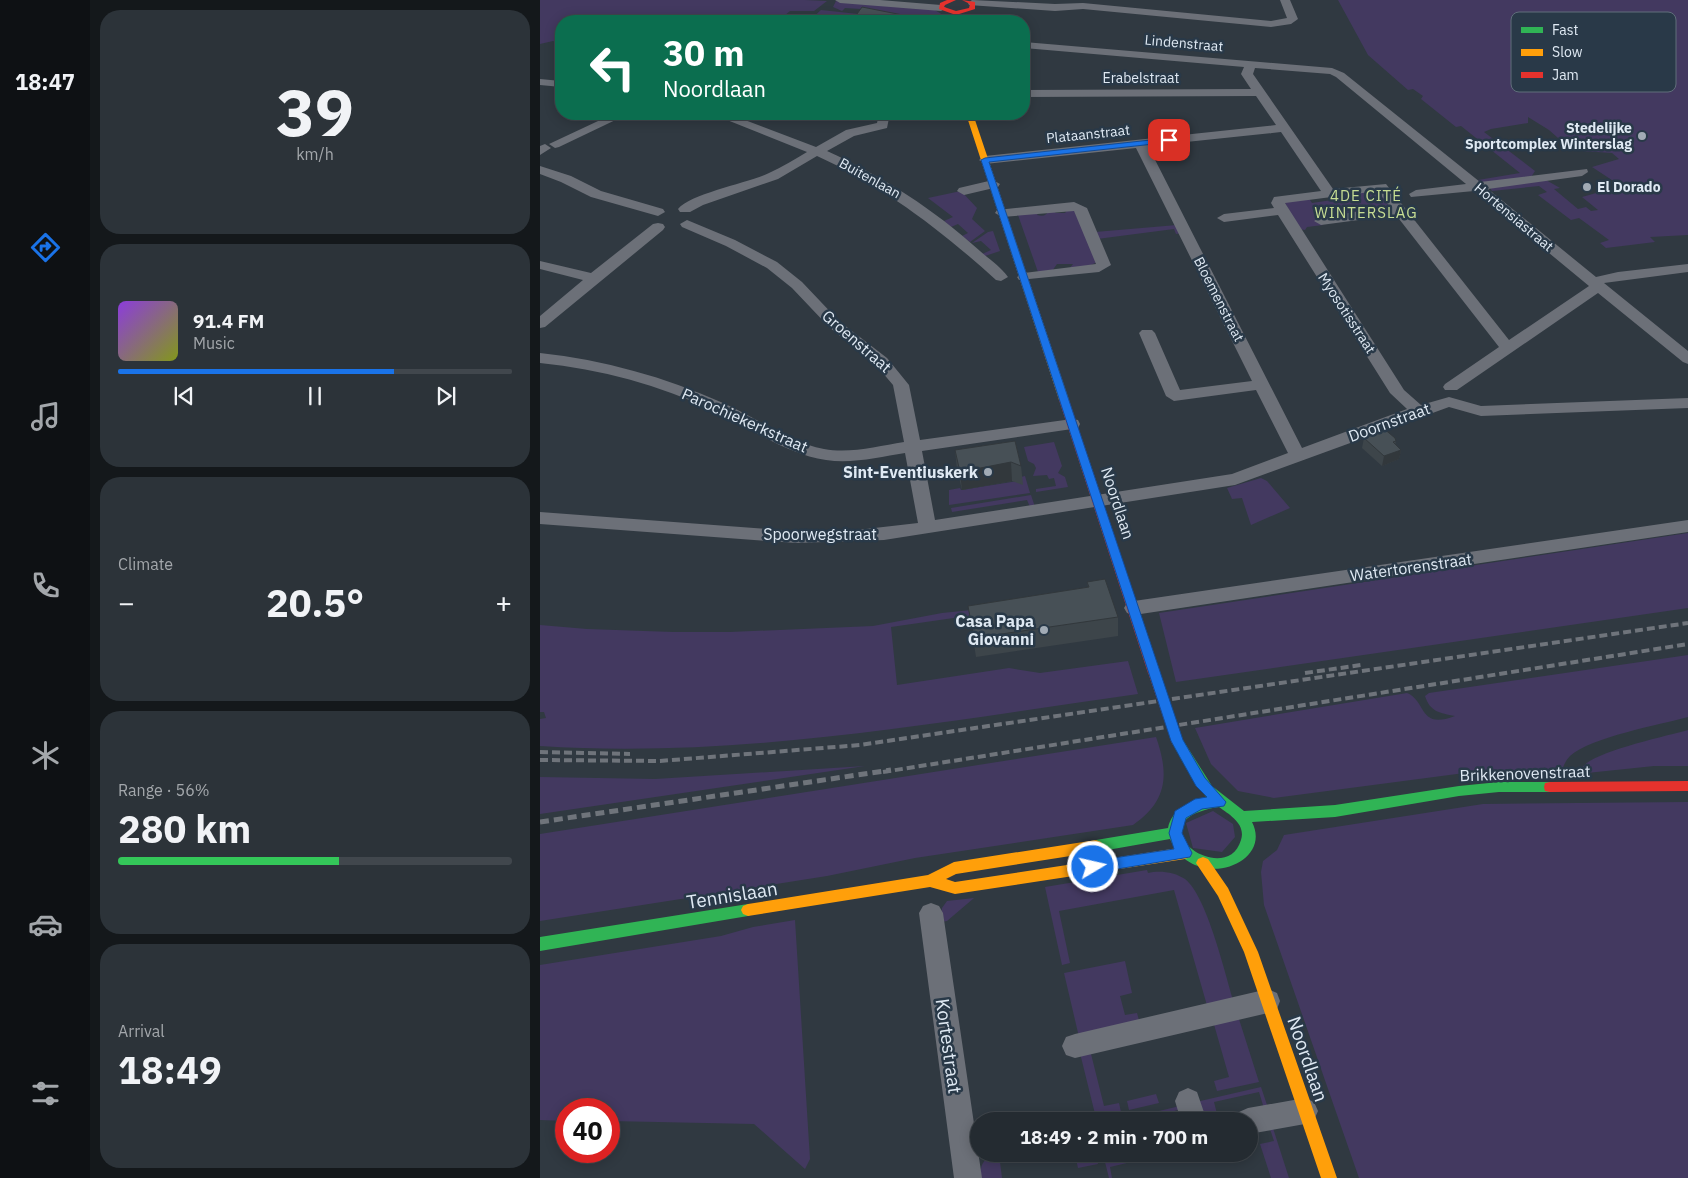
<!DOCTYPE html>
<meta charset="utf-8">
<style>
body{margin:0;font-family:"IBM Plex Sans",sans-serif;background:#2c3339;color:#f1f3f6;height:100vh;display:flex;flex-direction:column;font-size:19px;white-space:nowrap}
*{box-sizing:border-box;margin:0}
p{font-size:16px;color:#a3a7ab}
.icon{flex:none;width:28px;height:28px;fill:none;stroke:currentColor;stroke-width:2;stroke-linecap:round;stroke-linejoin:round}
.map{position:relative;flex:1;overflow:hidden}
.details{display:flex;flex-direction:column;gap:10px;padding:10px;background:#14181b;width:450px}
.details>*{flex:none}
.guide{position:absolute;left:15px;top:15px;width:475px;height:105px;border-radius:20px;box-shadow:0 2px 12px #0003,0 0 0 1px #41474d;background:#0b6e4f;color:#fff;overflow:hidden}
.speed{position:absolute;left:15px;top:1098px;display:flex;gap:10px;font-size:25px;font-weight:700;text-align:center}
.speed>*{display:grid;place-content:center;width:65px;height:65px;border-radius:50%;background:#242b31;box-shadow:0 2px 12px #0003,0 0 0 1px #41474d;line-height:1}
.speed .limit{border:8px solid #d22;background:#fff;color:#111}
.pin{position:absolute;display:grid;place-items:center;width:42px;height:42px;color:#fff;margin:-21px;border-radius:10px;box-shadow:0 2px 8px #0006}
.me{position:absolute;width:55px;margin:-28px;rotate:81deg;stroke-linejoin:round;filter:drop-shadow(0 0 4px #0008)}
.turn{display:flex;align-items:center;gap:18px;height:105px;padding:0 25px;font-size:22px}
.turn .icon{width:65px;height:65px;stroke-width:2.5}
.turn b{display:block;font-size:35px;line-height:42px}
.big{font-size:38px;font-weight:800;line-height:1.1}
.details .card{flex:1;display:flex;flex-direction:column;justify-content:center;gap:8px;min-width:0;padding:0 18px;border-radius:20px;background:#2c3339}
.details .dial{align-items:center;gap:0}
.dial b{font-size:65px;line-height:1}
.song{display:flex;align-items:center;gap:15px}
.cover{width:60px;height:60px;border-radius:8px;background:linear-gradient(135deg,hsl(270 70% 55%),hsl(70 70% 35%))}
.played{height:5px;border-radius:2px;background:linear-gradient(90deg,#1a73e8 70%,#41474d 70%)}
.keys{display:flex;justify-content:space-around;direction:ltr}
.heat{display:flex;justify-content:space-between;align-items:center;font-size:28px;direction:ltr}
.charge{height:8px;border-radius:4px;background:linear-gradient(90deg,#34c759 56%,#41474d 0)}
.trip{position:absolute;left:430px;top:1112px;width:288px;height:50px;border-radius:25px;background:#242b31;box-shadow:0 2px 12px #0003,0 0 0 1px #41474d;font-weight:800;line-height:50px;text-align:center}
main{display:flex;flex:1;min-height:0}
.dock{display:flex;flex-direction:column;width:90px;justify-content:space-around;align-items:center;background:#0e1114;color:#a3a7ab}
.dock .icon{width:35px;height:35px}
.dock .active{color:#1a73e8}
.dock b{font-size:22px;color:#f1f3f6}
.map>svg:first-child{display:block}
.green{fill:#433960}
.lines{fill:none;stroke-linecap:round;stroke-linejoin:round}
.street{fill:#6c7078;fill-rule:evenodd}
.fast{fill:#30b455;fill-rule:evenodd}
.slow{fill:#ff9f0a;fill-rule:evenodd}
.jam{fill:#e5322d;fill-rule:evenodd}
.rail-far1{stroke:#6f747b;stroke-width:4;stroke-dasharray:8 4;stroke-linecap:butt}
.rail{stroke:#6f747b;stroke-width:5;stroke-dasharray:9 5;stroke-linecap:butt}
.jam-bridge{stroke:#e5322d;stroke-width:11}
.wall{fill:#3d454a}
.shaded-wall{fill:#32383c}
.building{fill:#475056;stroke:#32383c}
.route{fill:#1a73e8;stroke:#114b97}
.poi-dot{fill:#a2abb5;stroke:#293948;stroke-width:2}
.labels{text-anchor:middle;stroke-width:5;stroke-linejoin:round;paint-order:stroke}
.far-street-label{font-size:14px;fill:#dfe9f3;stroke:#293948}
.far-poi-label{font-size:14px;font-weight:bold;fill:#dfe9f3;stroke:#293948;text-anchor:end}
.far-neighbourhood-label{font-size:15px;letter-spacing:1px;fill:#c6dd93;stroke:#293948}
.street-label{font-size:16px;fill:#dfe9f3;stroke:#293948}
.poi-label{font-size:16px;font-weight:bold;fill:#dfe9f3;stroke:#293948;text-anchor:end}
.near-street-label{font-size:19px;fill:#dfe9f3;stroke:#293948}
.key{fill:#293948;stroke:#606e7b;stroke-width:1}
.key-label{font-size:14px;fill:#dfe9f3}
</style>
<main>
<nav class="dock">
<b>18:47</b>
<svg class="icon active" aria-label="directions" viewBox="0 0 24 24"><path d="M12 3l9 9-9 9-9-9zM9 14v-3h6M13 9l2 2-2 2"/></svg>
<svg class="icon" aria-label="music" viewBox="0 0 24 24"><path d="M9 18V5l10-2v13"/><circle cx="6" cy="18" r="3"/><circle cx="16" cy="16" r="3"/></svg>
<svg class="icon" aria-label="phone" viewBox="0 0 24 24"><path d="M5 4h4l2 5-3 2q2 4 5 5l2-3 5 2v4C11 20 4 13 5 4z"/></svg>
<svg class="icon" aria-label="climate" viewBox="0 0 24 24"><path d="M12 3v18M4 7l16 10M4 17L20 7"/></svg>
<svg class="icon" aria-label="car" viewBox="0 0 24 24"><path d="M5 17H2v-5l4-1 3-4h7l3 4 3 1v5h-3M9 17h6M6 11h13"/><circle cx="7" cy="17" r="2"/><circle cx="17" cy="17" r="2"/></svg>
<svg class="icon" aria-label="filters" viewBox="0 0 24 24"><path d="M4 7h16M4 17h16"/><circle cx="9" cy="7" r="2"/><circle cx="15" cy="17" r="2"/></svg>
</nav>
<section class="details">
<div class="card dial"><b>39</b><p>km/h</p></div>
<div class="card">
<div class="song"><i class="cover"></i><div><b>91.4 FM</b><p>Music</p></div></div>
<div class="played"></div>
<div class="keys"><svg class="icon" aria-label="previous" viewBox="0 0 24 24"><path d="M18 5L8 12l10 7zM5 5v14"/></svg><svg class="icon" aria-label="pause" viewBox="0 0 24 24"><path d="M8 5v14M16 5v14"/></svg><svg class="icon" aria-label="next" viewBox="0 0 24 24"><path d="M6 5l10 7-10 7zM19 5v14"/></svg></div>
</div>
<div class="card"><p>Climate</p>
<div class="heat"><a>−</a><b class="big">20.5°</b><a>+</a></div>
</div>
<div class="card"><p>Range · 56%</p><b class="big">280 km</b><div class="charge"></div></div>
<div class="card"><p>Arrival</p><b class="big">18:49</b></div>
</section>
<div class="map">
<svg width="1148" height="1178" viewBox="0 0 1148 1178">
<rect width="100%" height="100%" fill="#303941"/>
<!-- green -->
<path class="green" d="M0,0H265L287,1L274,11H250L238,21H21V44L13,41L0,44Z
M798,0H1148V235L1110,237L1115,242L1066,248L1060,243L1069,240L1039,218L1031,220L998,195L1007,192L999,186L952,191L950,188L1006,180L1020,188L1014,189L1038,209L1046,207L1051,211L1058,210L1042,197L1081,186L1052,167L1079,159L1072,153L1027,150L1023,148L1026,145L1009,130L988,117V123L951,129L944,132L995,171L991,177L943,183L938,180L980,173L921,126L916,127L881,99L883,96L873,89L868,90L828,55Z
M296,1L393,9L403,15L402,21H369L321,9L305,8L302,11L293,7Z
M281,10L318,14L317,19L295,15L287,21H269Z
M840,190L852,204L849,209L779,218L783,225L767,227L765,230L759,229L744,201L768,197L772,203L792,200L789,195Z
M421,191L437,208L432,219L445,231L430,242L422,236L428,233L418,224L411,227L404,221L413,217L388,198Z
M529,208H533L557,262L551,265L529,269L533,264H517L512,271L498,272L478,215L500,211L497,215C504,217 506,215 510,210L518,209L515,213H525Z
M637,225L642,233L636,234L634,229L557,239L555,232Z
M453,231L460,251L442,257L440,255L451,250L441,241L432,243L448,232Z
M514,442L522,466L518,473L525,477L528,487L496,492V489L516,486L514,478L509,479L507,475L493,476L496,468L494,464L488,461L484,447Z
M485,476L490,493L409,505V490L420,488L421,490L478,481L481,477Z
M721,478L727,481L750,508L711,525L702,498L692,499L687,488Z
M491,495L495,507H490L487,500L412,512L411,508Z
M1148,533V608L636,682L619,613Z
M567,596L351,627L357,685L469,668L500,673L588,661L598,694C400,722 200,759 0,746V719L6,718L4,712H0V625L47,629L133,632H190L333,626L402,613Z
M1148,655V717C1119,725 1051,737 1030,756C1025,761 1023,767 1021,773L932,772L734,798L698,791L671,764L655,728L867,693C887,701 878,730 915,716C900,713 890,712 885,696L889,693Z
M1148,730V766H1114L1047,773L1042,768C1051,752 1127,736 1148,730Z
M616,737C629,774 628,801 593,825L375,858L287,876L0,921V834Z
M325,766L0,814V777L115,779Z
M1148,802V1178H819L724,905L721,872L723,861L737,850L744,835L943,804Z
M673,811L693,824L695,837L682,852L653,848L646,823Z
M607,870L608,873C619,870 635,872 645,879C667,896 685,974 694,1003L668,1009L634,890L519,911L530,963L522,965L505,887Z
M434,898L407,921L401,922L402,908L407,901Z
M255,920L270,1159L265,1169L214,1124L69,1121V1109H26V1121L0,1120V965L181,936L213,927Z
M585,961L592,993L580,996L585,1015L597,1013L600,1024L539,1037L524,973Z
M698,1016L719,1082L677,1091L674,1081L689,1077L673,1021Z
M550,1050L564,1106L579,1103L581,1112L556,1118L540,1053Z
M721,1087L730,1114L726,1115L719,1092L674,1102L678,1118L667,1117L656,1102Z
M616,1094L619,1103L589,1110L587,1101Z
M640,1106L641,1109L631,1112L633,1121H577Z
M732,1125L749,1178H731L720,1144L734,1141L729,1126Z
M455,1154H459L462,1178H441C440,1165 442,1160 455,1154Z
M535,1154H555L558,1164L538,1168Z
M563,1154H589L591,1162L570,1167L572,1178H569Z"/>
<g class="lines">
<!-- street -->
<path class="street" d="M295,0H340L401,5L406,8L401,11L300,3Z
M432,0L515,4L543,3L731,21L747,18L740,0H750L758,19L751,24L731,27L543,9L515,11L429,5L428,3Z
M484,42L792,68L804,73L940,182L1047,169L1048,172L1042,176L948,189L1056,277L1078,272L1148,264V272L1064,283L1148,351V364L1143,362L1058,293L917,390H905L903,387L905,384L959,347L856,215L781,225L774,221L781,217L850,207L838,191L745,203L864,390L881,405L909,397L941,406L1148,398V408L941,416L909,407L695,485L344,540L256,543L0,524V512L256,531L317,530L378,523L365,453C340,457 312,464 286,460C246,454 211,428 175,411C119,385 61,369 0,363V353C64,360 125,377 183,403C216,417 248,442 284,449C310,454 338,446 364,442L353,385L336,365L289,327L252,288L227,268L186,246L142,227L140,224L147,220L195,240L237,262L262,282L299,321L347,358L369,385L380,440L532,419L538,420L540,424L538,428L532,429L382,451L395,520L692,474L748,453L716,390L634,401L626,396L599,333L602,330H612L615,333L640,390L712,381L596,148L445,164L439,160L445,156L736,125L716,96L484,97V90L711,89L701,74L704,67L484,48ZM715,68L790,74L796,77L926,184L876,190L869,194L871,197L934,191L1049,286L969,340L846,184L793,189L713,74ZM741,132L781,191L734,197L731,203L734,208L684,214L677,218L684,222L738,215L850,393L867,409L762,448L608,146Z
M0,79L21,81V87L0,85Z
M73,114H88L19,147L15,148L9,144Z
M172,114H189L276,147L306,130L337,123L339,114H353L349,118L347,128L314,136L287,151C342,176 395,210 440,251C449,259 461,267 468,277L461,281L456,280C402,231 345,187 277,156L238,179L163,205L150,212H140L138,209C151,193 209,183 229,173C242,167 255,159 267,152Z
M5,144L11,148L0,155V146Z
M0,166L31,176L61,191L123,209L125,212L118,216L51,197L21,182L0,174Z
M453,180L460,184L458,187L424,195L417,191L419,188Z
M534,202L547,208L571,265L559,272L479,280L477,277L484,273L556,264L534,211L462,217L455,213L457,210Z
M118,223L123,224L125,227L123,230L5,327L0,328V316L43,280L0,269V261L51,273L113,224Z
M1148,520V532L594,615L587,613L584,608L587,603L594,601Z
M391,903L399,906L403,913L442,1178H414L379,913L383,906Z
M728,989L737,993L740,1001L737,1009L728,1013L535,1058L526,1055L522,1046L526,1037L535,1034Z
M648,1088L657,1092L667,1121H641L635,1101L639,1092Z
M765,1098L774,1102L778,1111L774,1120L765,1124L709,1134V1121H695L699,1112L708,1108Z"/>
<!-- fast -->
<path class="fast" d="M637,736L641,737L672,786L704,811L795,805L919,786L959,782H1010L1015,783L1016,787L1015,791L1010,792H959L919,796L795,817L712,822C734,865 653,893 630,839L556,852L551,850L549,846L551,842L556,840L628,828C632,809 649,802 667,798L654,782L631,741L633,737ZM679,807C690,815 706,824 701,840C686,891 588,821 679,807Z
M208,904L213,906L215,910L213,914L208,916L0,951V937Z"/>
<!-- slow -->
<path class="slow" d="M426,114H433L529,400L527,402H521L519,400Z
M556,840L561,842L563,846L561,850L556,852L416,874L406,879L415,882L645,847L650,849L652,853L650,857L645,859L415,894L390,887L208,916L203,914L201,910L203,906L208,904L388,875L414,862Z
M663,857L668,859L688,888L718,952L797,1178H781L704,952L678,896L656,863L658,859Z"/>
<!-- jam -->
<path class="jam" d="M407,0H416L405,5L404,7L416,11L429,8L430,4L422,0L435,2V9L416,15L399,9L400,3Z
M524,397L529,400L620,673L618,676H610L608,673L519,400Z
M1148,781V791L1010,792L1005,791L1004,787L1005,783L1010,782Z"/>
<!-- rail-far1 -->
<path class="rail-far1" d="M765,673L821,665
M0,752L90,754
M0,760L120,761L320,745L1148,623
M343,772L1148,644"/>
<!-- rail -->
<path class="rail" d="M0,822L351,770"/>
<!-- jam-bridge -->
<path class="jam-bridge" d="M614,673L637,741"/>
</g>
<!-- wall -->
<path class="wall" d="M824,438L856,441L855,445L861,450L859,459L842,466L822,448Z
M475,441L481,466L483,485L472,481L422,490L417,469L415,450Z
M547,582L578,617V636L436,657L428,606L548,587Z"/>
<!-- shaded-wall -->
<path class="shaded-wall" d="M861,450L859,459L842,466L844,456Z
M471,462L472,481L422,490L420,472Z"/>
<!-- building -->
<path class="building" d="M322,7L383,19L381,21H312Z
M843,428L855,438L856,441L853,442L861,450L844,456L824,438Z
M475,441L481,466L471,462L420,472L415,450Z
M565,579L578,617L434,638L428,606L549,587L547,582Z"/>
<!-- route -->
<path class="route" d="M629,138L632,139V142L449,162L643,740L665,778L686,802L684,806L662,809L646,818L642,833L652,853L650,857L553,873L548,871L546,867L548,863L553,861L634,849L629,833L635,811L655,799L667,797L656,786L631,741L441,160L445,158Z"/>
<!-- markers -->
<g class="poi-dot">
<circle cx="1102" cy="136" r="5"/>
<circle cx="1047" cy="187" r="5"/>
<circle cx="448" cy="472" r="5"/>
<circle cx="504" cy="630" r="5"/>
</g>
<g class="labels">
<!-- far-street labels -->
<g class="far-street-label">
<text transform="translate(644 43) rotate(5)" y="5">Lindenstraat</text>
<text x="601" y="83">Erabelstraat</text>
<text transform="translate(548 134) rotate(-6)" y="5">Plataanstraat</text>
<text transform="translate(330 178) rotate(29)" y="5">Buitenlaan</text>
<text transform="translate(974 217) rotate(40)" y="5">Hortensiastraat</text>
<text transform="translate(679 299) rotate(63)" y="5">Bloemenstraat</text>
<text transform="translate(807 313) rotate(57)" y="5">Myosotisstraat</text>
</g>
<!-- far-poi labels -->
<g class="far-poi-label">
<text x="1092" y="133">Stedelijke<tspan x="1092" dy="16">Sportcomplex Winterslag</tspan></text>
<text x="1057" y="192" text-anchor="start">El Dorado</text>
</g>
<!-- far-neighbourhood labels -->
<g class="far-neighbourhood-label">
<text x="826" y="201">4DE CITÉ<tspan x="826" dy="17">WINTERSLAG</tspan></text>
</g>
<!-- street labels -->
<g class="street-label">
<text transform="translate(317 341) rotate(41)" y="6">Groenstraat</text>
<text transform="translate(205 420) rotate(24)" y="6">Parochiekerkstraat</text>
<text transform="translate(849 422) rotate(-20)" y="6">Doornstraat</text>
<text transform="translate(578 503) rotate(72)" y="6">Noordlaan</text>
<text x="280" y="540">Spoorwegstraat</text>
<text transform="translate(871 567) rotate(-8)" y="6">Watertorenstraat</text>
<text transform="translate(985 773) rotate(-2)" y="6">Brikkenovenstraat</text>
</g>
<!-- poi labels -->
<g class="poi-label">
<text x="438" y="478">Sint-Eventiuskerk</text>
<text x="494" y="627">Casa Papa<tspan x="494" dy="18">Giovanni</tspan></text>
</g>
<!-- near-street labels -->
<g class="near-street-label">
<text transform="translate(192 895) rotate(-9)" y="7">Tennislaan</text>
<text transform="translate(409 1046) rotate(82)" y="7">Kortestraat</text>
<text transform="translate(768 1059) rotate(71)" y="7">Noordlaan</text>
</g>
</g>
<!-- legend -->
<rect x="971" y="12" width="165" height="80" rx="8" class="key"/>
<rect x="981" y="27" width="22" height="6" fill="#30b455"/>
<rect x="981" y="49" width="22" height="7" fill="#ff9f0a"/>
<rect x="981" y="72" width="22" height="6" fill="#e5322d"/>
<g class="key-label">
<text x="1012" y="35">Fast</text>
<text x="1012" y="57">Slow</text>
<text x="1012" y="80">Jam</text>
</g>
</svg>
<div class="speed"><div class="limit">40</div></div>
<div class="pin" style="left:629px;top:140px;background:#d93025"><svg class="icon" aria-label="arrive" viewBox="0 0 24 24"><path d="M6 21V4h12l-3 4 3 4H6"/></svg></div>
<svg class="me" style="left:553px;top:867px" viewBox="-20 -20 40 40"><circle r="17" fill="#1a73e8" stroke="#fff" stroke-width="3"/><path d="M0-11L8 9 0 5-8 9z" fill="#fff"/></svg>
<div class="trip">18:49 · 2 min · 700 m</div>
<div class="guide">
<div class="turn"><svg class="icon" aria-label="left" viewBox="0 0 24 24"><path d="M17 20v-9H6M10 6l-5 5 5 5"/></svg><div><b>30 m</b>Noordlaan</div></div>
</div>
</div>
</main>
